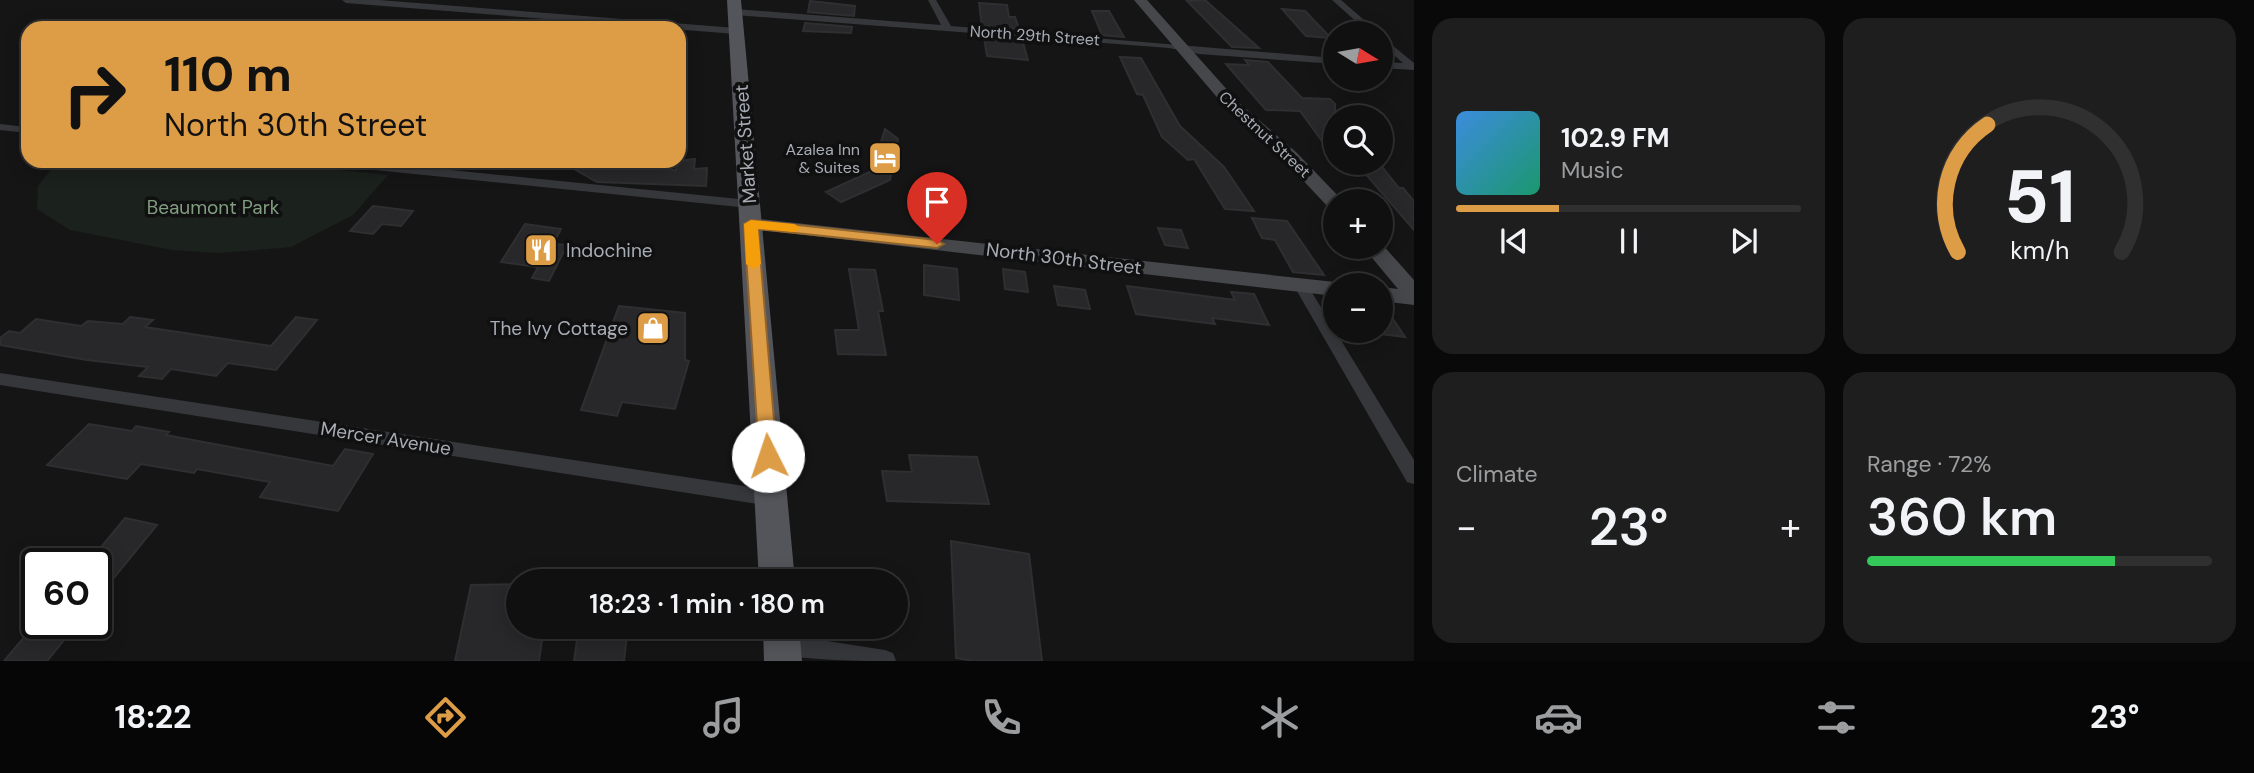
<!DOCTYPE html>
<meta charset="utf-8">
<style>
body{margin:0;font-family:"DM Sans",sans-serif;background:#1e1e1e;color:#f1f3f6;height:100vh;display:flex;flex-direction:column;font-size:26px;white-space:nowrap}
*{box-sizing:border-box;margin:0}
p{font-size:23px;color:#9c9d9f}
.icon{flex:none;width:38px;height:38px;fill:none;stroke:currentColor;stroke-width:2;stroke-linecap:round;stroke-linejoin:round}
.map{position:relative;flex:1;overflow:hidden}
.side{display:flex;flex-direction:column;gap:18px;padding:18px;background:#090909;width:840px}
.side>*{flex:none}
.banner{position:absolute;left:21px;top:21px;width:665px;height:147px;border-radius:21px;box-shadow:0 4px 18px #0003,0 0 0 2px #303030;background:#dd9c46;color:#111;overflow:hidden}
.needle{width:46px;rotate:101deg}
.controls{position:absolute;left:1323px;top:21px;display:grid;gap:14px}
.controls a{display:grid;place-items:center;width:70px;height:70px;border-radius:50%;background:#101010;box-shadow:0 4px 18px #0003,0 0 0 2px #303030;font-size:35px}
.speed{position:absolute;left:21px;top:548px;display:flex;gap:14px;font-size:35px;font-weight:700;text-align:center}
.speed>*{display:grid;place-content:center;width:91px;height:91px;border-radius:50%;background:#101010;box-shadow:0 4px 18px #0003,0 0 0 2px #303030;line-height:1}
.speed .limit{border:4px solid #111;border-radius:10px;background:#fff;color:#111}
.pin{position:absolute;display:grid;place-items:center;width:60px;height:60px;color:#fff;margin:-72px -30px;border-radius:50% 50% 50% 0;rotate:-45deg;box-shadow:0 0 7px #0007}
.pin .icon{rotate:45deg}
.me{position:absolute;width:77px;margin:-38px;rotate:356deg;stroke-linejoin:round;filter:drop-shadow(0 0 5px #0008)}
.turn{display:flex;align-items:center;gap:24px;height:147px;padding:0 28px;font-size:32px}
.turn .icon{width:91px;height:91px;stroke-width:2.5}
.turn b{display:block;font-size:49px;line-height:60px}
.big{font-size:52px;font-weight:600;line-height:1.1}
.side .widget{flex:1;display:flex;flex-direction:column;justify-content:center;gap:10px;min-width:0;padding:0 24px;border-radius:21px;background:#1e1e1e}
.side .dial{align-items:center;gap:0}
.dial svg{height:182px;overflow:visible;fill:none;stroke:#303030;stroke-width:7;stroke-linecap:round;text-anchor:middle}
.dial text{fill:#f1f3f6;stroke:none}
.song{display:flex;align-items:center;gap:21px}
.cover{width:84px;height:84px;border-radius:10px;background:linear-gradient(135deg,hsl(210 70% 55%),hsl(160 70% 35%))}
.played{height:7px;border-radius:4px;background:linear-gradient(90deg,#dd9c46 30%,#303030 30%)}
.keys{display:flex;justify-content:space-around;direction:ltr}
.heat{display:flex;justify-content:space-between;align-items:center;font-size:38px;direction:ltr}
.charge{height:10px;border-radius:5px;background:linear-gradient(90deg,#34c759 72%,#303030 0)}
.side .tiles{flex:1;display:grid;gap:18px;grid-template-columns:repeat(2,1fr)}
.trip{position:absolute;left:506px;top:569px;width:402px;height:70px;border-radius:35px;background:#101010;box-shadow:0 4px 18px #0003,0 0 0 2px #303030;font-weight:600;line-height:70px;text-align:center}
.tabs{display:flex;height:112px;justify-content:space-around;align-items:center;background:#060606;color:#9c9d9f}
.tabs .icon{width:49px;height:49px}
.tabs .on{color:#dd9c46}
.tabs b{font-size:32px;color:#f1f3f6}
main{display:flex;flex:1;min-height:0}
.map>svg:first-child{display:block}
.green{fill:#1b211c}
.building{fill:#28282a;stroke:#2f2f32;stroke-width:2}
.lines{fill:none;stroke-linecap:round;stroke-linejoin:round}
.street{fill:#36373b;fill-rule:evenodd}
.secondary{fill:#45474b;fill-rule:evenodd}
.primary{fill:#53555a;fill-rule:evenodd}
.route{fill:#dd9c46;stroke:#90652e;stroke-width:2}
.slow{fill:#f59e0b}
.labels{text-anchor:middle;stroke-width:7;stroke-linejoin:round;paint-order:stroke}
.far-street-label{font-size:16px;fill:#a8adb5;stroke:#101011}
.far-poi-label{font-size:16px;fill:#a8adb5;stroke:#101011;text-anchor:end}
.street-label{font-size:19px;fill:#a8adb5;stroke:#101011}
.park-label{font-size:19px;fill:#829e81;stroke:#101011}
.poi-label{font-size:19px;fill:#a8adb5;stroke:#101011;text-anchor:start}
</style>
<main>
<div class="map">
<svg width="1414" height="661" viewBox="0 0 1414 661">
<rect width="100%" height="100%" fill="#151516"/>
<!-- green -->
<path class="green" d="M58,161H250L388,175L353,215L291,247L220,253L172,250L70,230L37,209L38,186Z"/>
<!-- building -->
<path class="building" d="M1205,0L1259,48L1232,47L1187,1Z
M810,1L855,6L854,16L808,12Z
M979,3L1007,5L1009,17H1015L1019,29L982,26Z
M1282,9L1305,11L1331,38L1306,36Z
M1092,11H1109L1124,37L1102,35Z
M805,23L852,27L851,33L803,31Z
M984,37L1022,39L1028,60L987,56Z
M1120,57L1141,58L1180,126L1224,167L1254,211L1225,209L1194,159L1188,160L1162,137L1143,95L1137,94Z
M1245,60L1268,62L1302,98L1330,99L1335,104V159L1300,111L1266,110L1226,64L1249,65Z
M885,129L898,139L890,180L841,202L826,192L872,171Z
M695,159L694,169L707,168L706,186L597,182L560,161H641L640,163L673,170H676L677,161Z
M1356,163H1379L1399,188H1403L1414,201V230Z
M373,206L413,211L401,226L382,224L373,234L350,231Z
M1252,218L1287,221L1324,275L1293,272L1275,240L1262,238Z
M525,224L561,229L553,244L567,245L549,281L532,278L538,267L501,262Z
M1158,228L1181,230L1188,248L1165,245Z
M924,265L957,269L959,300L924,295Z
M849,269L875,270L883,311H878L886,355L838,354L835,330H859Z
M1003,269L1025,272L1028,292L1005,289Z
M1054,286L1085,290L1090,309L1058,305Z
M1127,286L1235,300L1231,292L1254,294L1269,325L1212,318L1215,324L1136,314Z
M1381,304H1383L1405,337L1381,334Z
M619,306L685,313V360L689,361L675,409L622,402L617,416L581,410Z
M130,317L153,320L145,327L271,346L296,317L317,320L276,370L228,363L216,376L171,369L162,379L139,376L148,367L87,360L0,345V338L9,331L20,333L36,319L81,326L88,321L123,324Z
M89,424L132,431L136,426L169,432L166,435L333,466L345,449L373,454L338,511L260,497L270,482L197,469L194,473L141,464L127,479L47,465Z
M909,455L977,457L989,504L887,501L882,471L912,472Z
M125,518L157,525L96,600V564H87Z
M951,541L1029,554L1042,661H974L956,658Z
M518,584V626H544L539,661H455L471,585Z
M36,623H78L47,661H4Z
M579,626H628L624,661H574Z"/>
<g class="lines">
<!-- street -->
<path class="street" d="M342,0H379L736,28L741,31L736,34L346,3Z
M928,0H936L951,26L1335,58V64L1199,54L1169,48L735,15L731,12L735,9L941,25Z
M1332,0H1341L1379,33H1369Z
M1381,36L1414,63V70L1381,68V62L1403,63L1381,44Z
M0,124L28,127V133L0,130Z
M320,161H362L749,200L756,204L749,208L326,165Z
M1301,281L1308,286L1414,460V484L1407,482L1294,286Z
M0,373L771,490L778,492L781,498L778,504L771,506L0,385Z
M782,634L885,650L893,653L896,661C858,661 811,661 774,653L771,645L774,637Z"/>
<!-- secondary -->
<path class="secondary" d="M1134,0H1147L1239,103L1296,152L1343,201H1335V209L1328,207L1284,160L1227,109Z
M751,218L1335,282L1343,285H1335V296L744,228L741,224L744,220Z
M1381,243L1414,280V305L1381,301V287L1398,289L1363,247H1381Z"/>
<!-- primary -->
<path class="primary" d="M727,0H741L795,581H759Z
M763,626H799L802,661H764Z"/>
</g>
<!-- route -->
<path class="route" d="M751,220L937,240L944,244L937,248L758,229L777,456L774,461L768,464L761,461L759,456L744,224Z"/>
<!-- slow -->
<path class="slow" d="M751,220L794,224L801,228L794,232L758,229L761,264L754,269L746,264L744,224Z"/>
<!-- icons -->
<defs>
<g id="hotel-square" transform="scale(1.75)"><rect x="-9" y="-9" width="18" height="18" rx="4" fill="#dd9c46" stroke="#101011"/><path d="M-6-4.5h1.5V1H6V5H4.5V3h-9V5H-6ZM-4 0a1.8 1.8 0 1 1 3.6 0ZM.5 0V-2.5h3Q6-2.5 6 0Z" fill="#fff"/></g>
<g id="restaurant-square" transform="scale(1.75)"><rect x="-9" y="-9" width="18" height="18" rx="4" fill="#dd9c46" stroke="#101011"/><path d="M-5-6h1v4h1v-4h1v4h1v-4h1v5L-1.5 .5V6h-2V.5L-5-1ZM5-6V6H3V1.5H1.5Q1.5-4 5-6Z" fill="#fff"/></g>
<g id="shop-square" transform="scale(1.75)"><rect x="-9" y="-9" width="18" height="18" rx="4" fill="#dd9c46" stroke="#101011"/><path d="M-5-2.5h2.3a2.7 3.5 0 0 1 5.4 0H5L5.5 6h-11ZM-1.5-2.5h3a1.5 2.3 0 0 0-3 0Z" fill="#fff"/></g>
</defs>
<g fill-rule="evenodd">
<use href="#hotel-square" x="885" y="158"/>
<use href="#restaurant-square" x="541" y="250"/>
<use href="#shop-square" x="653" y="328"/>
</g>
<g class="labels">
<!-- far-street labels -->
<g class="far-street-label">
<text transform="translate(1035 35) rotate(4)" y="6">North 29th Street</text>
<text transform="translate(1265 134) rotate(43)" y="6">Chestnut Street</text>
</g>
<!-- far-poi labels -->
<g class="far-poi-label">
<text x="860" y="155">Azalea Inn<tspan x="860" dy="18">&amp; Suites</tspan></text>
</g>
<!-- street labels -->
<g class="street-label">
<text transform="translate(745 144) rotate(-94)" y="7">Market Street</text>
<text transform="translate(1064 258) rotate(7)" y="7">North 30th Street</text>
<text transform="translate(386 438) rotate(9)" y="7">Mercer Avenue</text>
</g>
<!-- park labels -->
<g class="park-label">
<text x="213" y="214">Beaumont Park</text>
</g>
<!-- poi labels -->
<g class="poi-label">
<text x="566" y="257">Indochine</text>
<text x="628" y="335" text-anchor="end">The Ivy Cottage</text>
</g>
</g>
</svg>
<div class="controls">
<a><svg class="needle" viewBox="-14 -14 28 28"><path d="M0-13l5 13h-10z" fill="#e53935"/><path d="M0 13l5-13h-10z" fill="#9c9d9f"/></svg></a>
<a><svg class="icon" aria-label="search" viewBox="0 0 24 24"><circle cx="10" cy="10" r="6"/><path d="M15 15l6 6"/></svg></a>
<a>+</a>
<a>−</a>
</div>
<div class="speed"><div class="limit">60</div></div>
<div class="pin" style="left:937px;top:244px;background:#d93025"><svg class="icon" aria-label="arrive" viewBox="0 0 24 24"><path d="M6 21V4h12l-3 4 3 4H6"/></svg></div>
<svg class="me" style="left:768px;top:456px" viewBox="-20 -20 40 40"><circle r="19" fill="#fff"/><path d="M0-13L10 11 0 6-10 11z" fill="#dd9c46"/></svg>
<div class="trip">18:23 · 1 min · 180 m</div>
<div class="banner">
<div class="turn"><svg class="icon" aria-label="right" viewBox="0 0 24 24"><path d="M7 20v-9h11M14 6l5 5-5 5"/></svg><div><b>110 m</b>North 30th Street</div></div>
</div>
</div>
<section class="side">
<div class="tiles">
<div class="widget">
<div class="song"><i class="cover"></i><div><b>102.9 FM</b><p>Music</p></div></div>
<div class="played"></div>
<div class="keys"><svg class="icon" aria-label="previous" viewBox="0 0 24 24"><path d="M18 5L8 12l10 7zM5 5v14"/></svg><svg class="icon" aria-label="pause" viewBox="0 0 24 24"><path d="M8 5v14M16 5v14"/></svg><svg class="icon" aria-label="next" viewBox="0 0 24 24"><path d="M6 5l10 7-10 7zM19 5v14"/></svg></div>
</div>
<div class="widget dial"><svg viewBox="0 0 100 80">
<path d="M14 69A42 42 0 1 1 86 69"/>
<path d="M14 69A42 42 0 0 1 27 13" stroke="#dd9c46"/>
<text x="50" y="56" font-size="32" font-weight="700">51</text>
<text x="50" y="72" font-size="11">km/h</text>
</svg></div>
<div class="widget"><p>Climate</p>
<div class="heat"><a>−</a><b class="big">23°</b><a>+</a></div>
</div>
<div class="widget"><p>Range · 72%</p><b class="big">360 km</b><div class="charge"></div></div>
</div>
</section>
</main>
<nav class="tabs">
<b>18:22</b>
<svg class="icon on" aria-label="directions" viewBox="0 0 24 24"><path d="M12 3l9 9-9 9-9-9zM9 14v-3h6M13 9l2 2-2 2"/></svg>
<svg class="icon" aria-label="music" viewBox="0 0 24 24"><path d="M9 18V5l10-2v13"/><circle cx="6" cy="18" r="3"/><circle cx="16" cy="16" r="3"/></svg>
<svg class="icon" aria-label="phone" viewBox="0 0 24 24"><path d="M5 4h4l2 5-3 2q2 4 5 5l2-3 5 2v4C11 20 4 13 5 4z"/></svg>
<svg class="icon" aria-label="climate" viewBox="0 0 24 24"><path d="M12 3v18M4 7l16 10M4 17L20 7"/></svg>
<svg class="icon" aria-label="car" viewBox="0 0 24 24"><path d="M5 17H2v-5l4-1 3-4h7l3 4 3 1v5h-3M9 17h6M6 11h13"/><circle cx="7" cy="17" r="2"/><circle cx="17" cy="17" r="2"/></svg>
<svg class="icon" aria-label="filters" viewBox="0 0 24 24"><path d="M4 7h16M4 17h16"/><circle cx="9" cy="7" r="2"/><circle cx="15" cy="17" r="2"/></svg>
<b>23°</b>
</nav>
